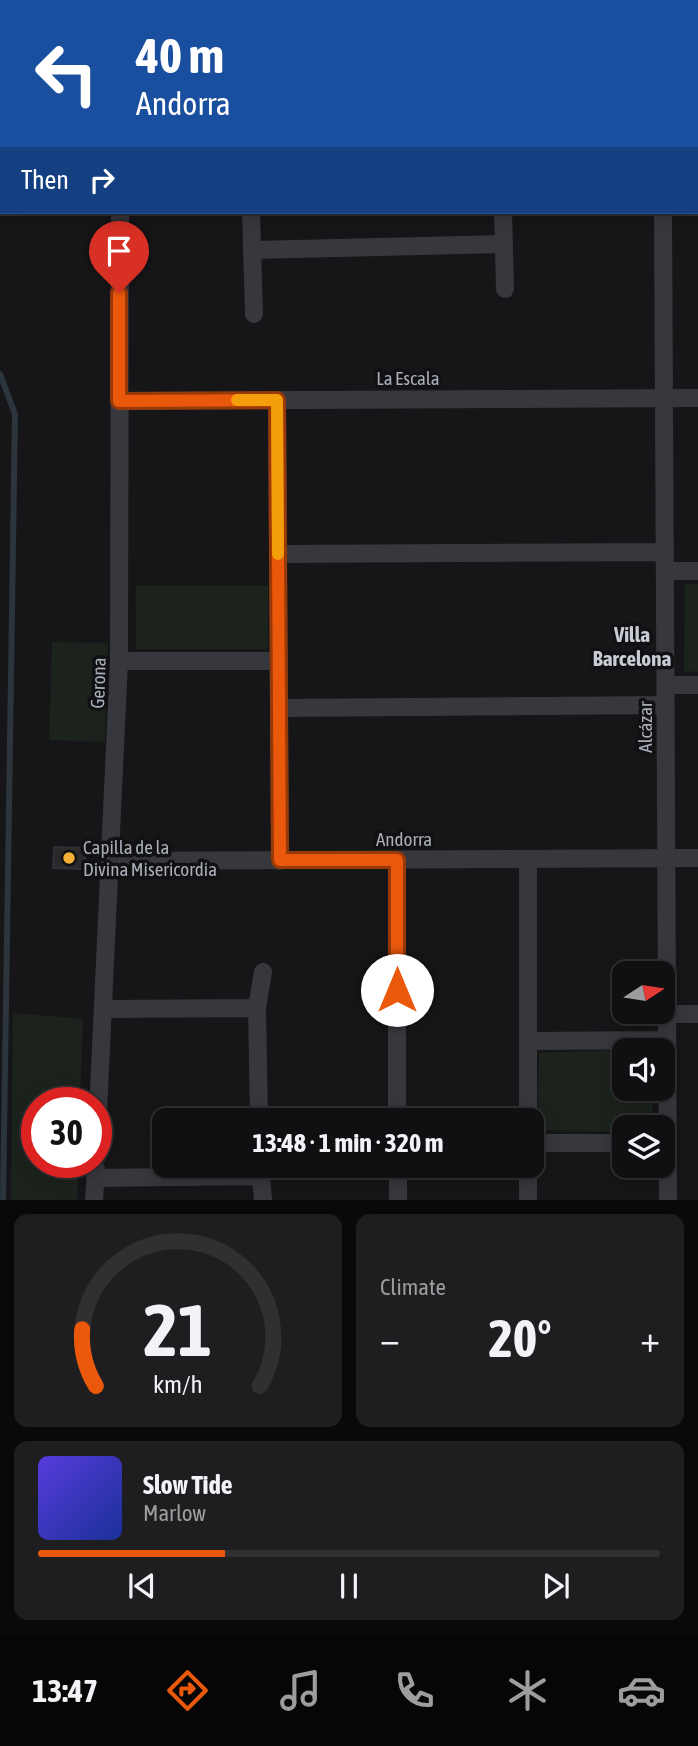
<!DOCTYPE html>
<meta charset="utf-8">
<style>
body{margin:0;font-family:"Asap Condensed",sans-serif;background:#1e1e20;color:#f1f3f6;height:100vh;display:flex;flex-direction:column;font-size:26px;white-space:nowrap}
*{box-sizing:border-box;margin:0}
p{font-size:23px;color:#9c9d9f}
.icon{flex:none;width:38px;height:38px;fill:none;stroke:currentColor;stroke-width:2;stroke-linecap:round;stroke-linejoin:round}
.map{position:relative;height:1200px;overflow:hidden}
.details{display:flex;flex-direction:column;gap:14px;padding:14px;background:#09090a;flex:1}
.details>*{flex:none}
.hud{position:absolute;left:0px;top:0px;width:698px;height:214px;box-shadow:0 4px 18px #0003,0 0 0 2px #303032;background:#1a4fa0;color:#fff;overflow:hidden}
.needle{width:46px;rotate:78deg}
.tools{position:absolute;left:612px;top:961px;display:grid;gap:14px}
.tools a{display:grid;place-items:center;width:63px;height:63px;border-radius:14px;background:#101012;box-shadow:0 4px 18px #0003,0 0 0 2px #303032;font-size:35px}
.speed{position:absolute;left:21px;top:1087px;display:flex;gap:14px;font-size:35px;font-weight:700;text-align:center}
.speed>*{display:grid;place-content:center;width:91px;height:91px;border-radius:50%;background:#101012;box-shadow:0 4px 18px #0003,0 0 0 2px #303032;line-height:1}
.speed .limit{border:10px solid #d22;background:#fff;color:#111}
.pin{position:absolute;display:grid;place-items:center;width:60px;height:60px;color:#fff;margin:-72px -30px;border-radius:50% 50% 50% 0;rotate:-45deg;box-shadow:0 0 7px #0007}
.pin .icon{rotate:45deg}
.me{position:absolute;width:77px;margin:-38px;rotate:0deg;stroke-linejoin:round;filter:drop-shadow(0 0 5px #0008)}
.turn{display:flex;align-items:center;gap:24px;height:147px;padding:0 21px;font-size:32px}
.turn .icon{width:91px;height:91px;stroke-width:2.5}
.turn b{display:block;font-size:49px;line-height:60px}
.then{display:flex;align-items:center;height:66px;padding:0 21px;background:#0003;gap:14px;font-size:26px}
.big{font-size:52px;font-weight:700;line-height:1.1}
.details .card{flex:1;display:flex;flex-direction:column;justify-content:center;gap:10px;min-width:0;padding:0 24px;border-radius:14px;background:#1e1e20}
.details .dial{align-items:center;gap:0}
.dial svg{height:182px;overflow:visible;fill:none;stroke:#303032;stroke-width:7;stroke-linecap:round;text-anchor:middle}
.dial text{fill:#f1f3f6;stroke:none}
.song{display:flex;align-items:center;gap:21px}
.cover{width:84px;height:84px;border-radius:10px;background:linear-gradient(135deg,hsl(250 70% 55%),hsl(230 70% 35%))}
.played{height:7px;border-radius:4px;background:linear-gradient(90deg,#ea580c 30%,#303032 30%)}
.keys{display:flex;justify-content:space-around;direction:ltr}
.heat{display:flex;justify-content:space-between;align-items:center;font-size:38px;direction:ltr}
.details .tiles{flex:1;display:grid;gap:14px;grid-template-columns:1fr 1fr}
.card:last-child{grid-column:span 2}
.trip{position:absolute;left:152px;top:1108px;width:392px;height:70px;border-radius:14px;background:#101012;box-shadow:0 4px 18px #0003,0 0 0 2px #303032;font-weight:700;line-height:70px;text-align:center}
.menu{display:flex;height:112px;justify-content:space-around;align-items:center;background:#060607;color:#9c9d9f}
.menu .icon{width:49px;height:49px}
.menu .current{color:#ea580c}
.menu b{font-size:32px;color:#f1f3f6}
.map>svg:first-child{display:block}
.green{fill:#1c231d}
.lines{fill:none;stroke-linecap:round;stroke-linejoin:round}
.stream{stroke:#2c353c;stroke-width:6}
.building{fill:#29292c;stroke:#303034;stroke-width:2}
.street{stroke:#37383d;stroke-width:18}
.route-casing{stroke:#983908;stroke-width:18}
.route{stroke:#ea580c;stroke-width:12}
.slow{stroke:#f59e0b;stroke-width:12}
.poi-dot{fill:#f2b134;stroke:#111113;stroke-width:2.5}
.labels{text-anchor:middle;stroke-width:7;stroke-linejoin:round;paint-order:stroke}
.street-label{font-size:19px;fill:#a8adb8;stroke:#111113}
.poi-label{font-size:19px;fill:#a8adb8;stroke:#111113;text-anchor:start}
.neighbourhood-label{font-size:21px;font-weight:bold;fill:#c9ccd4;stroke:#111113}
</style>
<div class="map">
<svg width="698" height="1200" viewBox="0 0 698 1200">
<rect width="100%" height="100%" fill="#161618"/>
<!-- green -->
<path class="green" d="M685,584H698V672L684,671Z
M136,586H268V649H136Z
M52,642L108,643L105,742L49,740Z
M13,1013L83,1019L80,1102H37V1162H79L77,1200H11Z
M648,1049L625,1050V1088L651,1089L654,1127H625V1132L537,1130L539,1053Z"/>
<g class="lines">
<!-- stream -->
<path class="stream" d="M0,374L15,414L3,1200"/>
</g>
<!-- building -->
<path class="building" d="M54,847L85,848V869L53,868Z"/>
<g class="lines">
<!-- street -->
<path class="street" d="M250,0V2
M323,0L329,2
M662,0V2
M120,2V0
M503,2V0
M251,212L254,314
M503,212L505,289
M663,212L668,1200
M252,250L503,244
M277,400L280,861
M119,401L698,398
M278,554L665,552
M665,571H698
M119,661H279
M666,685H698
M279,708L666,705
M528,859V1120
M397,860V1120
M110,861L698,858
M103,1009L257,1008
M667,1014H698
M528,1041L667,1040
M259,1120L257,1008L263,972
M532,1143H625
M96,1155L119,661L120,212
M260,1166L263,1200
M398,1166V1200
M528,1166V1200
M95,1178L260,1176
M94,1200L96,1169"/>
</g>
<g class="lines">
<!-- route casing -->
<g class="route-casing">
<path id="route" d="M119,293V401L277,400L280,860H397V990"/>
</g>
<!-- route -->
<use href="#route" class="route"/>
<!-- slow -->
<path class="slow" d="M237,400H277L278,554"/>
</g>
<!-- markers -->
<circle class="poi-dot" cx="69" cy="858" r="7"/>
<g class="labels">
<!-- street labels -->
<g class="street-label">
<text x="408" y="385">La Escala</text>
<text transform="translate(98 683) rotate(-88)" y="7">Gerona</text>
<text transform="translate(645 727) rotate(-90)" y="7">Alcázar</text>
<text x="404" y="846">Andorra</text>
</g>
<!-- poi labels -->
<g class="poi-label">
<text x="83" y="854">Capilla de la<tspan x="83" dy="22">Divina Misericordia</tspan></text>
</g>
<!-- neighbourhood labels -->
<g class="neighbourhood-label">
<text x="632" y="642">Villa<tspan x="632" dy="24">Barcelona</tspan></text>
</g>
</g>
</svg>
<div class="tools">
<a><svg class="needle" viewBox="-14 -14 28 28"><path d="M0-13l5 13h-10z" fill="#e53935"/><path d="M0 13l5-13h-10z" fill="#9c9d9f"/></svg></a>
<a><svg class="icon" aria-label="sound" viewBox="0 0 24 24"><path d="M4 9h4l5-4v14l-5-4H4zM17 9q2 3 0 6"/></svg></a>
<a><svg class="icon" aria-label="layers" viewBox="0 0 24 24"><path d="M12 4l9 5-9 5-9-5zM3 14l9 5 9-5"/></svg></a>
</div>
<div class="speed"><div class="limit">30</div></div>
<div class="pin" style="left:119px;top:293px;background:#d93025"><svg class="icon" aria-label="arrive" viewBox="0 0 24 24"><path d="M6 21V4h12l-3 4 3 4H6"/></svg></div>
<svg class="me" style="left:397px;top:990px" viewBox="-20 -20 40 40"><circle r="19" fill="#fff"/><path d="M0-13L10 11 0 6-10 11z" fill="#ea580c"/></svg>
<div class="trip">13:48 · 1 min · 320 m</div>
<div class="hud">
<div class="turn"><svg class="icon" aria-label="left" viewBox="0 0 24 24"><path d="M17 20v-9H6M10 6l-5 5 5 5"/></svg><div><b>40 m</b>Andorra</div></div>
<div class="then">Then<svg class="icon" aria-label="right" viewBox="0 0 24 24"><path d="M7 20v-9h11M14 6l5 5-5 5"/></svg></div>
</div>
</div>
<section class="details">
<div class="tiles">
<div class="card dial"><svg viewBox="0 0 100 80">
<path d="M14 69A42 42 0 1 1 86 69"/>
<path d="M14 69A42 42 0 0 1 8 44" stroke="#ea580c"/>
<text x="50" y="56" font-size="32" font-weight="700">21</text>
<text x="50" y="72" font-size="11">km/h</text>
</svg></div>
<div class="card"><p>Climate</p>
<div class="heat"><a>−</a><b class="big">20°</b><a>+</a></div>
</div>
<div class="card">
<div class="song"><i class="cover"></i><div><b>Slow Tide</b><p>Marlow</p></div></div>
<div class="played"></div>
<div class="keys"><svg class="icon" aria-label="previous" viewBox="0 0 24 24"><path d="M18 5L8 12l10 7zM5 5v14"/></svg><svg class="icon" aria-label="pause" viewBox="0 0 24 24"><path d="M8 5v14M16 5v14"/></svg><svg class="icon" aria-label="next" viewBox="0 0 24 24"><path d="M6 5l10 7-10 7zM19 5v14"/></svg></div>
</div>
</div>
</section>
<nav class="menu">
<b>13:47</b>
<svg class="icon current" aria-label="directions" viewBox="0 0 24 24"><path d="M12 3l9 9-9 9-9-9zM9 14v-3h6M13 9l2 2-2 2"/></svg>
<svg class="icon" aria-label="music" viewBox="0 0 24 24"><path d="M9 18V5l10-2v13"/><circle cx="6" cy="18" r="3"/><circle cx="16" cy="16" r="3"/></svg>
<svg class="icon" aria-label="phone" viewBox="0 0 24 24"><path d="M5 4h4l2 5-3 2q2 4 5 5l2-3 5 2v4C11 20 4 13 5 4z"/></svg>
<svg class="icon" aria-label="climate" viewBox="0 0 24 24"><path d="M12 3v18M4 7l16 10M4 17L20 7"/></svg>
<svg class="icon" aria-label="car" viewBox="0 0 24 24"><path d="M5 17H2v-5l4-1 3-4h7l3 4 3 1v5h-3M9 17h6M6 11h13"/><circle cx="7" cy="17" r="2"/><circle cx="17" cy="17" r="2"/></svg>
</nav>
